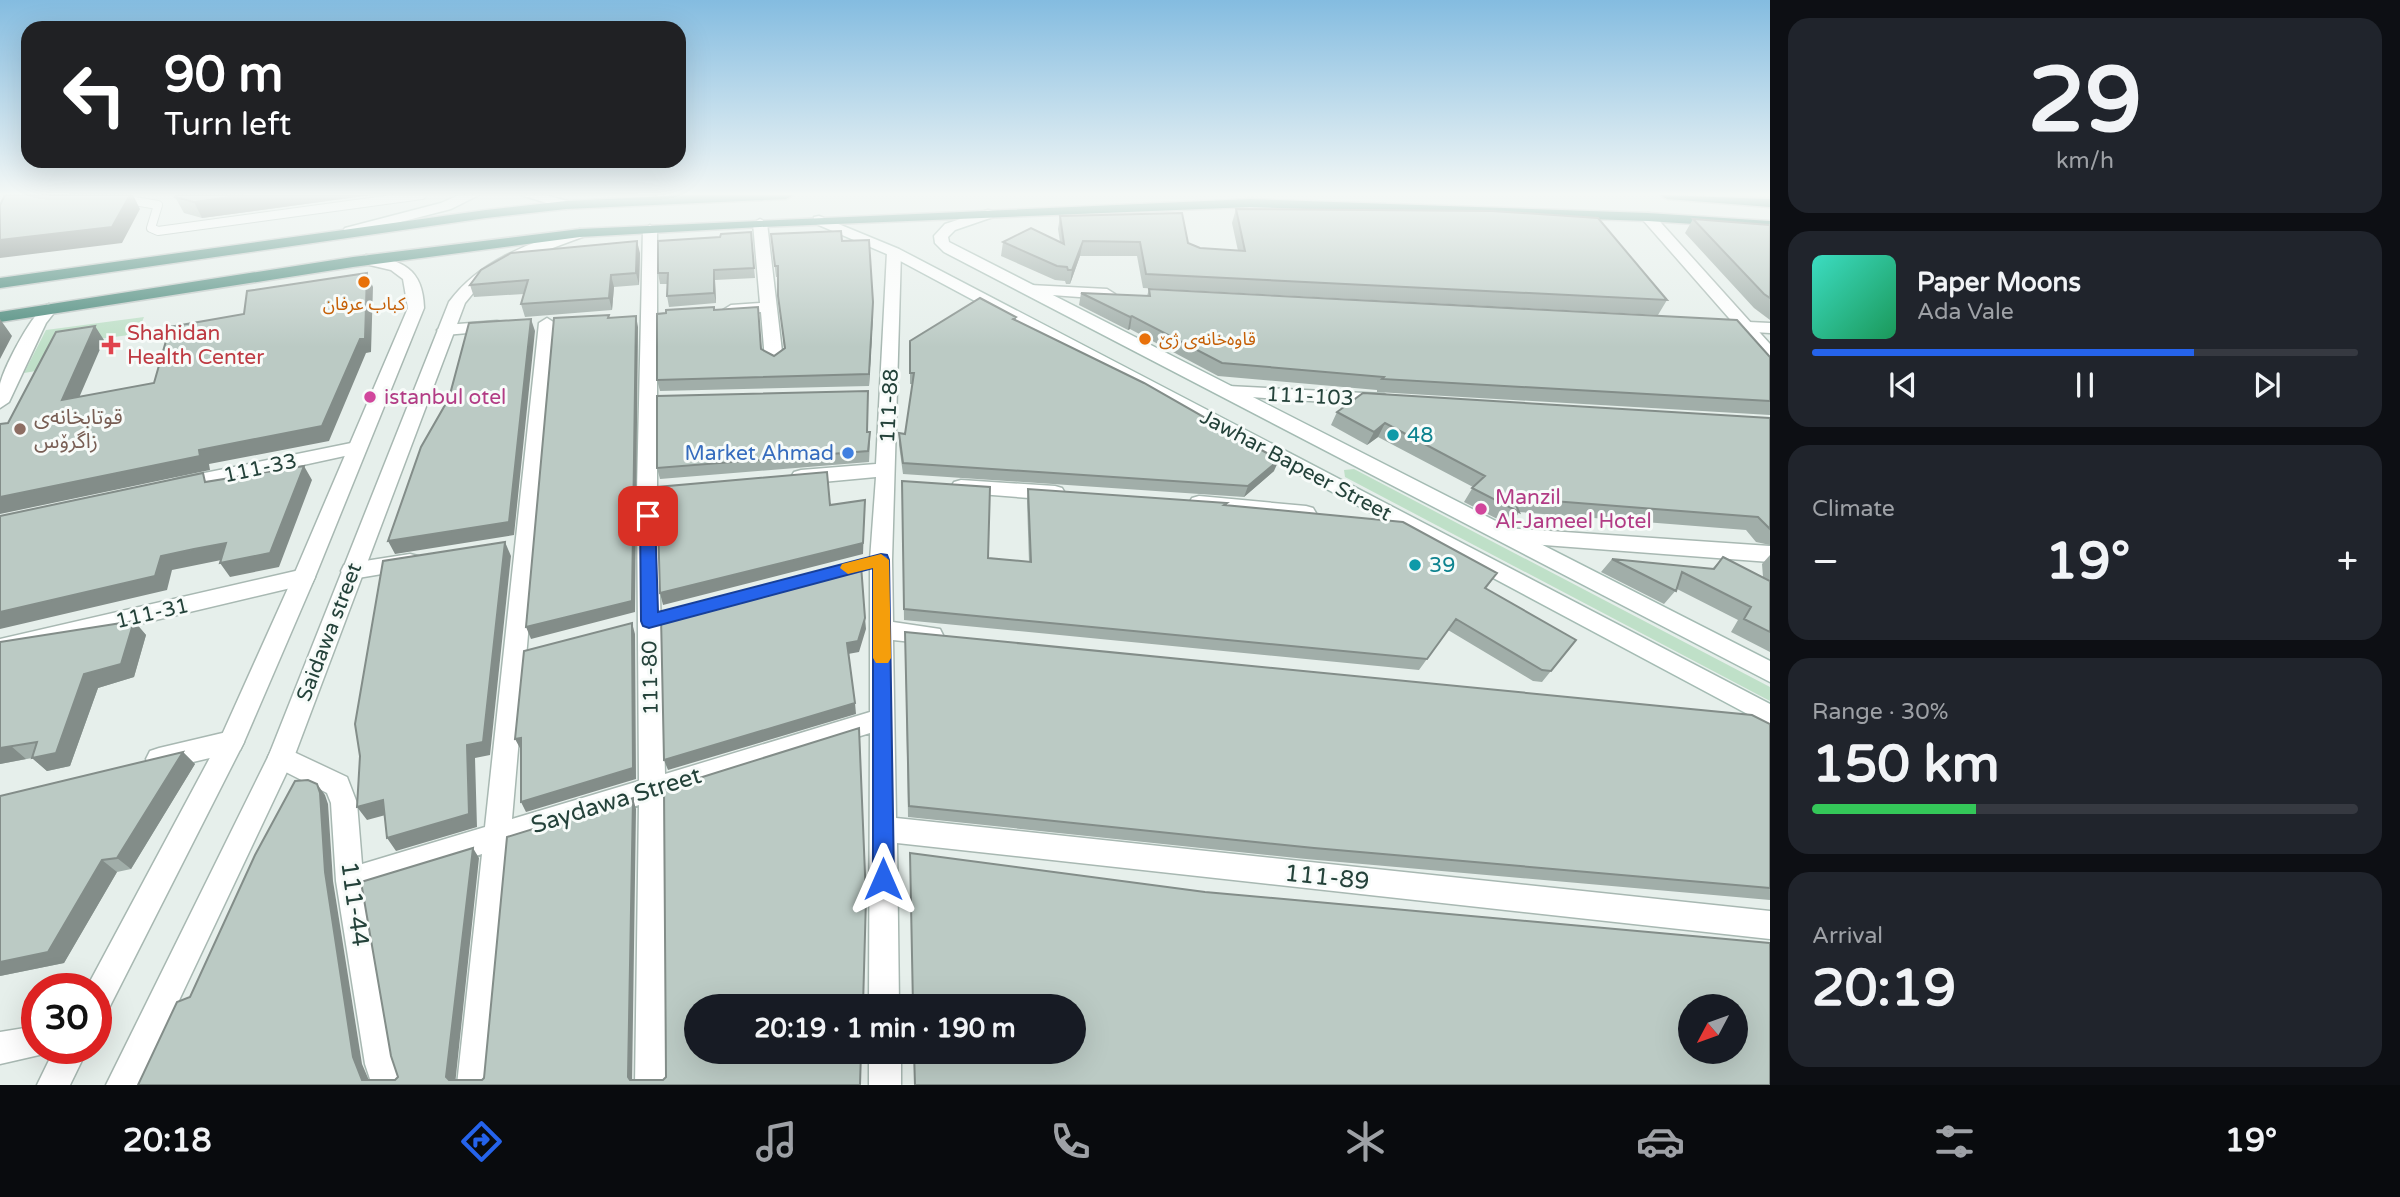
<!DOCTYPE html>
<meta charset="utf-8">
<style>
body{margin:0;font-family:"Varela Round","Noto Sans Arabic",sans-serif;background:#20242c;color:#f1f3f6;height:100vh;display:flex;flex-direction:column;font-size:26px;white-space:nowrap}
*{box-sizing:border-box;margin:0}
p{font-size:23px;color:#9ea1a6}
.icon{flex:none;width:38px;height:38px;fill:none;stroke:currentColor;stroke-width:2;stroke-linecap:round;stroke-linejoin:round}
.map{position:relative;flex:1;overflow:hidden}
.panel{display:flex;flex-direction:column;gap:18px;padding:18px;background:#0d0f14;width:630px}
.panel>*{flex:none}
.top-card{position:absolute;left:21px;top:21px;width:665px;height:147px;border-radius:21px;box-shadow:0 7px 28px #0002;background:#202124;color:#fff;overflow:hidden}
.needle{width:46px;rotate:229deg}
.tools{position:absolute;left:1678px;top:994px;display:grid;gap:14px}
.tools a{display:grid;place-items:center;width:70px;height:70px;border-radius:50%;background:#171b24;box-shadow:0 7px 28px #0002;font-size:35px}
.speed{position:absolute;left:21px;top:973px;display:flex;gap:14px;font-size:35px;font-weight:700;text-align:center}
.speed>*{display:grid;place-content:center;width:91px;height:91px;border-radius:50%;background:#171b24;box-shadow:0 7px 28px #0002;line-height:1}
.speed .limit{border:10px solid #d22;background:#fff;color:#111}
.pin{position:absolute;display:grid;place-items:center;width:60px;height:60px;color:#fff;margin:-30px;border-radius:14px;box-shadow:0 4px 10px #0006}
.me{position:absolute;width:77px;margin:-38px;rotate:0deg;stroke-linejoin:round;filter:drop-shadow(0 0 5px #0008)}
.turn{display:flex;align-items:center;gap:24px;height:147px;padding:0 28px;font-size:32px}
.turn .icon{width:91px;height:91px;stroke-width:2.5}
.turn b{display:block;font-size:49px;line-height:60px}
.big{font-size:52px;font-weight:700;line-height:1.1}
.panel .card{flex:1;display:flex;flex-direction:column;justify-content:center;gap:10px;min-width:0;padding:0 24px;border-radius:21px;background:#20242c}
.panel .dial{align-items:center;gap:0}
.dial b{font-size:91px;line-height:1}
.song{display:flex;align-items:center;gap:21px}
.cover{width:84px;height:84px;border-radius:10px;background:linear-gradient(135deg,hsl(170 70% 55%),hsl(150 70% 35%))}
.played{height:7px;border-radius:4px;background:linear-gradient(90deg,#2563eb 70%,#363941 70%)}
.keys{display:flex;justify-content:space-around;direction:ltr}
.heat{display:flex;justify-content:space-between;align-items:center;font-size:38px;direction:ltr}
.charge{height:10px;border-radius:5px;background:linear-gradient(90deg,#34c759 30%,#363941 0)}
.trip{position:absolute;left:684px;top:994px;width:402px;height:70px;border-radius:35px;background:#171b24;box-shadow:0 7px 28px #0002;font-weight:700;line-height:70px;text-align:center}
.tab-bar{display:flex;height:112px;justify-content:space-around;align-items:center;background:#090b0e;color:#9ea1a6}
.tab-bar .icon{width:49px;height:49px}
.tab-bar .selected{color:#2563eb}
.tab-bar b{font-size:32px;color:#f1f3f6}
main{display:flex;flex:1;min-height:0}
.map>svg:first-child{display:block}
.green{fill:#bfe0c8}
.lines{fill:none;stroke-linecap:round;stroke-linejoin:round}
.service-casing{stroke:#a8b8b2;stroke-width:10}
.minor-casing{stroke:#a8b8b2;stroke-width:3}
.tertiary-casing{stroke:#a8b8b2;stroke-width:3}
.secondary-casing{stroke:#a4bbb3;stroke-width:3}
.trunk-casing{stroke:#c2cac8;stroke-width:3}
.service{stroke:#fff;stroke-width:8}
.minor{fill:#fff;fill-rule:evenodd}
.tertiary{fill:#fff;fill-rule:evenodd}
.secondary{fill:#fff;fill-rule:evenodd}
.trunk{fill:#4c8a7c;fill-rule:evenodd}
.wall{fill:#a1aea9}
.shaded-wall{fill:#838d89}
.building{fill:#bbcac4;stroke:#838d89;stroke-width:2;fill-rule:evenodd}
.route{fill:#2563eb;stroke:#184099;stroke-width:2}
.slow{fill:#f59e0b}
.food-dot{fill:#e8710a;stroke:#f7fbf9;stroke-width:2.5}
.health-dot{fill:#e0444e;stroke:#f7fbf9;stroke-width:2.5}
.hotel-dot{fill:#d1479c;stroke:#f7fbf9;stroke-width:2.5}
.education-dot{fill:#8d6e63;stroke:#f7fbf9;stroke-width:2.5}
.culture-dot{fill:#0f9aa8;stroke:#f7fbf9;stroke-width:2.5}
.shop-dot{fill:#3f7fe0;stroke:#f7fbf9;stroke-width:2.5}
.labels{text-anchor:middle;stroke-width:6;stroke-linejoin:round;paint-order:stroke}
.far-food-label{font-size:18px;fill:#c56008;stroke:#f7fbf9}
.health-label{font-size:21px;fill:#be3a42;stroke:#f7fbf9;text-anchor:start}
.street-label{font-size:21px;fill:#24423a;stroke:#f7fbf9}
.hotel-label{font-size:21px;fill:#b23c85;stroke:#f7fbf9;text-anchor:start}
.education-label{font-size:21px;fill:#785e54;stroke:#f7fbf9;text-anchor:start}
.culture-label{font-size:21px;fill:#0d838f;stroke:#f7fbf9;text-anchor:start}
.shop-label{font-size:21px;fill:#366cbe;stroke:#f7fbf9;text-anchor:end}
.near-street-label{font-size:24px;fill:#24423a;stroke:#f7fbf9}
</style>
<main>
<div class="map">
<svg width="1770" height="1085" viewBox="0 0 1770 1085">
<rect width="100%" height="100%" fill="#e6efeb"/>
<!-- green -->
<path class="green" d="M144,317L137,334L67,343L42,370L24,373L46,330Z
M1354,469L1770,687V701L1345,477L1344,470Z"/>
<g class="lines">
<!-- service casing -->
<g class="service-casing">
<path id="service" d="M121,195L122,199L158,205L151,228L158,231L422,195"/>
</g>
<!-- minor casing -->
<g class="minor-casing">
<path id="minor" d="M760,219L767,223L783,360L774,365L765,360L761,312L731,315L723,310L731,305L760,303L753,223Z
M650,225L657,229V490L665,774L870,712V560L876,477L801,484L794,482L791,477L794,472L801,470L876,464L887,252L894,248L901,252L892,560L893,622L940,629L943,635L940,641L932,644L893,640L896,818L1770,911V939L897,843L899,1006H869L870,733L665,797L667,1085H635L639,805L510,845L489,1085H457L482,854L366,890L397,1064L404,1085H372L365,1064L336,881L331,803L327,793L272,765L268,757L272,749L281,746L347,777L357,803L362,864L485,827L539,323L547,318L555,323L512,819L639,781L637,490L643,229Z
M1030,285L1107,289L1115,294L1107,299L1024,293L1022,290L1024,287Z
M49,304L57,309L46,323L9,402L0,408C0,400 0,392 0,385C3,369 34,308 49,304Z
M497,321L503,322L505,326L503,330L445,335L437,330L445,325Z
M1727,321L1770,323V333L1721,330L1719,326L1721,322Z
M1228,386L1384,394L1393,400L1384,406L1222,395L1219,391Z
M356,442L363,444L366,448L363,452L180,492L173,490L170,485L173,480L180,478Z
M961,480L1055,486L1062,488L1065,493L1062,498L1055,500L954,492L951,487L954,482Z
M1199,496L1306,506L1313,508L1316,513L1313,518L1306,520L1192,508L1189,503L1192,498Z
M1505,528L1770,546V562L1505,542L1498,540L1495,535L1498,530Z
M410,554L418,556L421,562L418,568L352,579L344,577L341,571L344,565L352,563Z
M304,569L312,571L315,577L312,583L0,657V639Z
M231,731L240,734L244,742L240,750L231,753L159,770L150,767L146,759L150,751L159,748Z
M37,1026V1048H50L48,1053L0,1064V1032Z
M869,1052H901V1085H869Z"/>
</g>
<!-- tertiary casing -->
<g class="tertiary-casing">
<path id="tertiary" d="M1648,213L1653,214L1770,344V359L1764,358L1643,220L1641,217Z
M580,229L587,233L585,236L512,263L483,281L465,303L294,757L139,1085H106L269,755L449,302C479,261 531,241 580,229Z
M366,255C402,260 423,268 424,308L315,577L244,742L107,1012L96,1016V989H86L221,737L293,577L408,308L403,279L391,270L361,263L358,260Z
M55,1048H88L70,1085H37Z"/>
</g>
<!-- secondary casing -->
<g class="secondary-casing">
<path id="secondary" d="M459,195H479L451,209L350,235L343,231L345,228L441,203Z
M521,195H545L571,202L573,205L566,209Z
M988,210L993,211V217L955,230L948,237L949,242L1770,661V682L944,252L935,243L934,236L945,224Z
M819,216L899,249L1770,704V726L889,255L814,223V217Z"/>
</g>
<!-- trunk casing -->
<g class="trunk-casing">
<path id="trunk" d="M688,195H793L786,199L566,209L486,218L0,288V278L486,210L566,201Z
M1660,195L1770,199V207L1667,199Z
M1250,199L1648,213L1770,221V229L1648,221L1250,207L760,227L580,237L353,267L0,322V312L353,257L580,229Z"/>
</g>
<!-- service -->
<use href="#service" class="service"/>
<!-- minor -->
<use href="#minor" class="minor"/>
<!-- tertiary -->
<use href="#tertiary" class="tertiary"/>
<!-- secondary -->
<use href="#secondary" class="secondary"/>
<!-- trunk -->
<use href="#trunk" class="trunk"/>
</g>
<!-- wall -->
<path class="wall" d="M371,195L202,218L184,213L175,197Z
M1236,209L1667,300L1658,315L1143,288L1137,256H1080L1070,284H1066L1065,281L1055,280L1001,256L1003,242H1060L1058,229L1060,216L1188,243L1200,248L1238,251L1232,223Z
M1693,219L1770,225V320L1754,308L1685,233Z
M751,232L755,278L715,280L716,303L669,307L667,296V284H660L658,273L720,237Z
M771,234L842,241L873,313L869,386L660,391L657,380L715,310L761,349L774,356L784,348L778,277H776Z
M640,253L639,285L614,287L612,310L525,317L521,304L524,294L474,297L470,285Z
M1149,289L1770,357V415L1377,392V390L1218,376L1130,329L1128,330L1079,305L1081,293L1147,296Z
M1016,317V320L1274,471L1244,497L903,474L899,445V433L905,434L912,384H910V341Z
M1337,412L1770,418V545L1756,542L1746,530L1519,512L1511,526L1464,502L1473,487L1378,437L1367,445L1331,425Z
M868,432L870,443L869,462L660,479L657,468Z
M902,481L988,558L1029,562L1027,501L1028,489L1227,503L1226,506L1497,573L1486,589L1576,640L1542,682L1533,681L1448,630L1419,670L904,620Z
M1770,555V652L1731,632L1738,620L1677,589L1664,604L1601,572L1612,559L1712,569L1723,557L1763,577L1762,564Z
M134,621L146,635L134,677L98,688L70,766L47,771L32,758L0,764V642Z
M905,632L1770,724V900L1306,859L908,817Z
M183,752L195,764L131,869L117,872L64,963L0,976Z
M910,853L1205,892L1770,1085H914V1052H1074V1006H913Z"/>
<!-- shaded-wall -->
<path class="shaded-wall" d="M130,195H133L140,209L122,243L0,258V240Z
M245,195H371L202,218L194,202Z
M637,241L640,253L639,285L636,273Z
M1083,241L1080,256L1070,284L1072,270Z
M714,270L715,280L716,303L714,293Z
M367,273L373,287L371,352L366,353L329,441L209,464L210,470L0,514V497L199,450Z
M611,275L614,287L612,310L609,298Z
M873,302V313L869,386V374Z
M636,316L638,327L635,612L531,639L526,627Z
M1132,316L1130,329L1128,330L1130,317Z
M0,319L12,336L0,359Z
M531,319L535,331L514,535L395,554L388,541Z
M95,326L104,340L72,414L62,400Z
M1385,423L1378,437L1367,445L1374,432Z
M1279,460L1274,471L1244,497L1248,486Z
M304,466L312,480L279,567L230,577L220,563Z
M865,500L863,554L663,605L660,593Z
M505,542L511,556L490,755L475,758L477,827L396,851L387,838L467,745Z
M226,543L236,557L172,570L167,590L0,629V612L161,556Z
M865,618L866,629L859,652L848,654L847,643Z
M134,621L146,635L134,677L98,688L70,766L47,771L32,758L84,674Z
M632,623L635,634L636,779L526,812L521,802Z
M855,703L856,714L668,770L664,760Z
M521,738V750L515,739Z
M11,746L26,759L0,764V748Z
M183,752L195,764L131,869L117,858Z
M317,784L325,795L328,804L333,881L362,1064L371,1085L362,1080L353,1057L325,872Z
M633,798L636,809L632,1085L628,1077Z
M383,800L393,813L367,820L357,807Z
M473,848L479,858L455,1085L446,1077Z
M102,860L117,872L64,963L0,976V962Z"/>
<!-- building -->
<path class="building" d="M5,195H130L112,227L0,240V205Z
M176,195H245L194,202L175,197Z
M1236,209L1492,211L1598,218L1667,300L1146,274L1140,242L1083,241L1072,270H1068L1067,267L1057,266L1003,242L1031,228L1064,244L1060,216L1182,213L1188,243L1200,248L1245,251Z
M1693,219L1770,225V298L1764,294Z
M841,231L842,241L869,240L873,302L869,374L657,380V314L666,313V310L714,307V310L758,307L761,349L774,356L785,348L778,296V266H775L771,234Z
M751,232L754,268L714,270V293L667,296L668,273H658V241L720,237L721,234Z
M637,241L636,273L611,275L609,298L521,304L528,280L470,285L481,270L511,253Z
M367,273L365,339H360L322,426L199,450L200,456L0,497V424L8,423L56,332L95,326L62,400L154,383L170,327L244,314L247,291Z
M1149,289L1737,320L1770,357V401L1382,379L1384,377L1222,363L1132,316L1130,317L1081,293L1150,296Z
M980,298L1016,317L1013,319L1144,383L1279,460L1248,486L903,463L899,433L905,434L914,373H910V341Z
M609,315L608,318L636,316L632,601L526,627L554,318Z
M531,319L509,522L388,541L421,447L449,398L469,323Z
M868,391L867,432H870L868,451L657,468V396Z
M1363,393L1770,418V529L1758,517L1513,498L1519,512L1472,488L1485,476L1385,423L1374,432L1337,412Z
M304,466L270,553L220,563L226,543L194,549L161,556L155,576L0,612V516L203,473L205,482Z
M827,472L830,505L865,500L863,543L660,593L657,487Z
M902,481L990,487L988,558L1031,562L1028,489L1227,503L1224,505L1403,522L1497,573L1485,588L1576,640L1551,671L1542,670L1456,619L1427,659L904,609Z
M505,542L483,742L467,745L469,814L387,838L383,800L357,807L360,756L355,724L383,561Z
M1723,557L1770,581V632L1744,619L1751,607L1682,572L1676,591L1612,559L1714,569Z
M861,565L865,618L858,641L847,643L855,703L664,760L661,616Z
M134,621L121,664L84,674L56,753L32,758L37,742L0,748V642Z
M632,623L633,768L521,802V738L515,739L524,651Z
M905,632L1752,715L1770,724V888L1314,848L909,806Z
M859,728L866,898L863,1006H696V1052H861L860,1085H138L177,1002L190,997L255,855L295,781L308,780L317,784L320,793L325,872L353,1057L362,1080H395L398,1077L391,1056L361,882L473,848L446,1077L449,1080H482L484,1078L507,837L633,798L628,1077L630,1080H663L666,1077L664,789Z
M183,752L117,858L102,860L48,952L0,962V796Z
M910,853L1205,892L1770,943V1085H915L914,1052H1074V1006H913ZM1690,1006H1736V1052H1690Z"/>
<!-- sky -->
<linearGradient id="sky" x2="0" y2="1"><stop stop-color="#84bce0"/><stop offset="0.56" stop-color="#f4f8f6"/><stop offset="1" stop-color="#f4f8f6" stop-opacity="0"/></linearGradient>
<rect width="1770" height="347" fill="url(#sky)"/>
<!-- route -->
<path class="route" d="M648,510L655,516L658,612L881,554L887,555L889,560L894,879L891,887L883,890L876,887L873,879V568L649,628L643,626L641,621L640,516Z"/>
<!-- slow -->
<path class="slow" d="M881,554L889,560L891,658L888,663H876L873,658V568L848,574L840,568L842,564Z"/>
<!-- markers -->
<g class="food-dot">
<circle cx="364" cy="282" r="7"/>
<circle cx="1145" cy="339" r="7"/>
</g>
<path class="health-dot" d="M107.5 334.5h7v7h7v7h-7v7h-7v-7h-7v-7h7z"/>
<g class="hotel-dot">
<circle cx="370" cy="397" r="7"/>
<circle cx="1481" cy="509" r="7"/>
</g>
<circle class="education-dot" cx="20" cy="429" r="7"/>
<g class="culture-dot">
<circle cx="1393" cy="435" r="7"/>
<circle cx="1415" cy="565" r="7"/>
</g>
<circle class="shop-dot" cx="848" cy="453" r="7"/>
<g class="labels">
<!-- far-food labels -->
<g class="far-food-label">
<text x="364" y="310">كباب عرفان</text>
<text x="1159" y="345" text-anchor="start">قاوەخانەی ژێ</text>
</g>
<!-- health labels -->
<g class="health-label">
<text x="127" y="340">Shahidan<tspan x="127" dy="24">Health Center</tspan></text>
</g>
<!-- street labels -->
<g class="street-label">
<text transform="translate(1310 396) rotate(3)" y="7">111-103</text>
<text transform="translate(889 406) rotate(-87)" y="7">111-88</text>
<text transform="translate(1296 465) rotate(28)" y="7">Jawhar Bapeer Street</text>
<text transform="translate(260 468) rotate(-12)" y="7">111-33</text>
<text transform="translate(152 613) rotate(-13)" y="7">111-31</text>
<text transform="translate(329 632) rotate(-69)" y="7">Saidawa street</text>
<text transform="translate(650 678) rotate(-91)" y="7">111-80</text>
</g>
<!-- hotel labels -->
<g class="hotel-label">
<text x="384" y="404">istanbul otel</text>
<text x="1495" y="504">Manzil<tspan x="1495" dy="24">Al-Jameel Hotel</tspan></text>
</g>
<!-- education labels -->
<g class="education-label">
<text x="34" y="424">قوتابخانەی<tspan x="34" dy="24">زاگرۆس</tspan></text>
</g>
<!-- culture labels -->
<g class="culture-label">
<text x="1407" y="442">48</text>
<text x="1429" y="572">39</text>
</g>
<!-- shop labels -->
<g class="shop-label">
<text x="834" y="460">Market Ahmad</text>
</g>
<!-- near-street labels -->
<g class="near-street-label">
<text transform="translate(616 800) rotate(-17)" y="8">Saydawa Street</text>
<text transform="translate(1327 877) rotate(6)" y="8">111-89</text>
<text transform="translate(355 904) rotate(82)" y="8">111-44</text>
</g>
</g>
</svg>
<div class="tools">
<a><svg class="needle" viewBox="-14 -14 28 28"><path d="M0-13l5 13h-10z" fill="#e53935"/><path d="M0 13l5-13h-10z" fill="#9ea1a6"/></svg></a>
</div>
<div class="speed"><div class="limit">30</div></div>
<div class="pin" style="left:648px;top:516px;background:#d93025"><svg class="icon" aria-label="arrive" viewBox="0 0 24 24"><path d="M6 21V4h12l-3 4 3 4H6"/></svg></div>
<svg class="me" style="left:883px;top:879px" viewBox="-20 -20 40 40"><path d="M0-17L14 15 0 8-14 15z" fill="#2563eb" stroke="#fff" stroke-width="4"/></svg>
<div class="trip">20:19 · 1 min · 190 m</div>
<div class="top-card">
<div class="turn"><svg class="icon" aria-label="left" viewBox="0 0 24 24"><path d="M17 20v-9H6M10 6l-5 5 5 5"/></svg><div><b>90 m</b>Turn left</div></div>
</div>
</div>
<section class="panel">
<div class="card dial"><b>29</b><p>km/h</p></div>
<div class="card">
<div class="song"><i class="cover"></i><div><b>Paper Moons</b><p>Ada Vale</p></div></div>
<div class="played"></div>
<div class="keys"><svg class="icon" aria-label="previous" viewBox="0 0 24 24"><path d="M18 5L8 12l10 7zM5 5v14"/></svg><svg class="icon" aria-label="pause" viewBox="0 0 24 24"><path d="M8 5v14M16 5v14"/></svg><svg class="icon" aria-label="next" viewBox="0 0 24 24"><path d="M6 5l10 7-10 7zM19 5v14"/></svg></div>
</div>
<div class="card"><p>Climate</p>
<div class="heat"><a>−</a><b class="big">19°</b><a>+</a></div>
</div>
<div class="card"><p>Range · 30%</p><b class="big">150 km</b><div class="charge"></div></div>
<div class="card"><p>Arrival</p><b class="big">20:19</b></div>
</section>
</main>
<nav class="tab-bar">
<b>20:18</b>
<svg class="icon selected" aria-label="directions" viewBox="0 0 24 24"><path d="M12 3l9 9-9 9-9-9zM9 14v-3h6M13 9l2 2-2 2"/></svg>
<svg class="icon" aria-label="music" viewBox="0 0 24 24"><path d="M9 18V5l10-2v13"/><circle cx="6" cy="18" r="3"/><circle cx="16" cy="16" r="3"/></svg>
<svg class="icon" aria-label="phone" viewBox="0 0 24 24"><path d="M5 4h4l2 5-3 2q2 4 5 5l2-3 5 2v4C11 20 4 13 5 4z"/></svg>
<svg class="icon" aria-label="climate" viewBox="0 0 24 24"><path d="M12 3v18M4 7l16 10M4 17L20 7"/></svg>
<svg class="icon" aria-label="car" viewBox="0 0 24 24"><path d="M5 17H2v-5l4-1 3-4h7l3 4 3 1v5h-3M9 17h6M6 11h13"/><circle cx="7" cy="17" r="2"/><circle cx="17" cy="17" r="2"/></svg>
<svg class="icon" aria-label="filters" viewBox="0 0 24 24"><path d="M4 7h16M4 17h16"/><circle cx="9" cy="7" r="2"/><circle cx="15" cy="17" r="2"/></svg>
<b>19°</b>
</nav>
